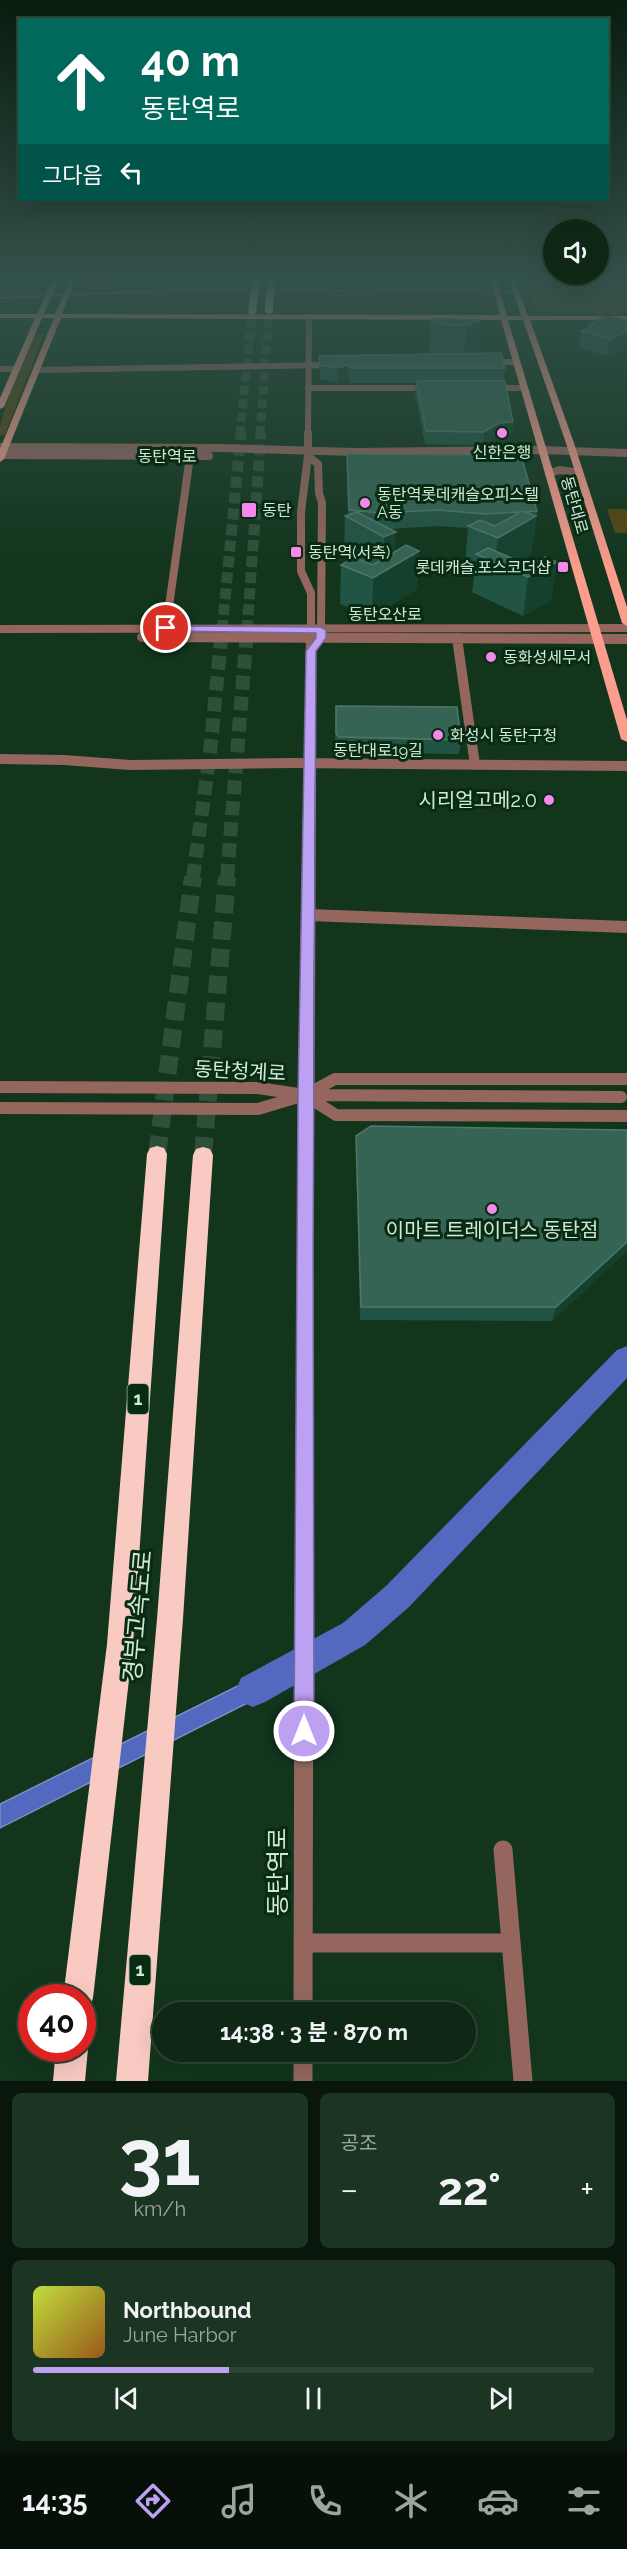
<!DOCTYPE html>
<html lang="ko">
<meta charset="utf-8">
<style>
body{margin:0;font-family:Raleway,"Noto Sans KR",sans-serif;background:#1c3422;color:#f1f3f6;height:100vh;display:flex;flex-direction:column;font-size:22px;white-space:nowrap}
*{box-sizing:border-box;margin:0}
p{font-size:20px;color:#9ba6a0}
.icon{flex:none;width:33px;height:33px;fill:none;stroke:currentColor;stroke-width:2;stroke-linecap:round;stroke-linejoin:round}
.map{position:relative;height:2081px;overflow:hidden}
.side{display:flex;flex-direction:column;gap:12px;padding:12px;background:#08160c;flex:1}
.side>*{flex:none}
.hud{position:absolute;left:18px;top:18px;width:591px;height:183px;border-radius:0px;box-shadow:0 6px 24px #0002,0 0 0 2px #2e4434;background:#00695c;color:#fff;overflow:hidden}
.buttons{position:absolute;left:543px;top:219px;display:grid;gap:12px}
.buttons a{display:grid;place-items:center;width:66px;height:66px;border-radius:50%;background:#0e2815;box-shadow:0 6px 24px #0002,0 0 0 2px #2e4434;font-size:30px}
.speed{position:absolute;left:18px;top:1984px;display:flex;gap:12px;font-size:30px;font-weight:700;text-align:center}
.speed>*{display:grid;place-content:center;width:78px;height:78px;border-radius:50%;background:#0e2815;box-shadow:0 6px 24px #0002,0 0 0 2px #2e4434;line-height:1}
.speed .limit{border:9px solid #d22;background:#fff;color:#111}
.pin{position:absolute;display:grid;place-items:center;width:51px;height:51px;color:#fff;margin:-26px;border:3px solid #fff;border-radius:50%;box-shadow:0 2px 6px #0007}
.me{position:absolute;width:66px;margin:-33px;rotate:0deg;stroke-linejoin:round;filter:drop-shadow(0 0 4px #0008)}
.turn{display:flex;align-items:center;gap:21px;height:126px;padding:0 24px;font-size:27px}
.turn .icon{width:78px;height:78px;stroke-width:2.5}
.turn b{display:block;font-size:42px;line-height:51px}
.then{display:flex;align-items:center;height:57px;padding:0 24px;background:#0003;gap:12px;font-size:22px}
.big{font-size:45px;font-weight:700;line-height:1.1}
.side .tile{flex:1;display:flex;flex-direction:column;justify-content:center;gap:9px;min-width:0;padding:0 21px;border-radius:9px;background:#1c3422}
.side .dial{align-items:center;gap:0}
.dial b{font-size:78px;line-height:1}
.song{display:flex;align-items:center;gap:18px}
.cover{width:72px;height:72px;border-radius:9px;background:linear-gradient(135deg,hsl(70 70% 55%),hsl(30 70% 35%))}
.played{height:6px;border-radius:3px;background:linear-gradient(90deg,#bca0f2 35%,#2e4434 35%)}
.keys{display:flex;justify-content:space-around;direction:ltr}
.heat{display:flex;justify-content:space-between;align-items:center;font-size:33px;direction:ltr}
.side .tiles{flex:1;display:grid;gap:12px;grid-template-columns:1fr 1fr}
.tile:last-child{grid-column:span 2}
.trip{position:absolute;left:152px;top:2002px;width:324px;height:60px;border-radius:30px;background:#0e2815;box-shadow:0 6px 24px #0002,0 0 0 2px #2e4434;font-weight:700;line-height:60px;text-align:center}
.menu{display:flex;height:96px;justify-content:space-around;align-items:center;background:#061008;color:#9ba6a0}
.menu .icon{width:42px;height:42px}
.menu .on{color:#bca0f2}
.menu b{font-size:27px;color:#f1f3f6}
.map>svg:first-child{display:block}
.green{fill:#56450f}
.water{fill:#5369c0;stroke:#798fc7;stroke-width:1.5}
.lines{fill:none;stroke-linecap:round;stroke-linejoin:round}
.stream{stroke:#798fc7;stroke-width:1.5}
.river{fill:#5369c0;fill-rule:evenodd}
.highway-tunnel-far3{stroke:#2f5038;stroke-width:9;stroke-dasharray:9 4.5;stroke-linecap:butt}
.highway-tunnel-far2{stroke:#2f5038;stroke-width:11;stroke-dasharray:11 5;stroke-linecap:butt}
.highway-tunnel-far1{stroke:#2f5038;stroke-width:14;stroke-dasharray:14 7;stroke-linecap:butt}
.highway-tunnel{stroke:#2f5038;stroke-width:18;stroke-dasharray:18 9;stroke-linecap:butt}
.minor-far5{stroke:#94665e;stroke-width:6}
.minor-far4{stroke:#94665e;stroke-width:8}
.minor-far3{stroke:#94665e;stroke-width:10}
.minor-far2{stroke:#94665e;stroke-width:12}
.minor-far1{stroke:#94665e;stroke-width:15}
.minor{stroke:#94665e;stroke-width:19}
.major{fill:#fc9d8d;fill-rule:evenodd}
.highway{fill:#f8cac1;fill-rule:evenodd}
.wall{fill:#225445}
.shaded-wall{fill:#14412e}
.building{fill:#356455;stroke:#4e7869;stroke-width:1.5}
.route{fill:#bca0f2;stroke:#7a689d;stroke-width:1.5}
.poi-dot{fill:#f688ec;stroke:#072b13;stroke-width:2}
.labels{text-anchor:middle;stroke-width:6;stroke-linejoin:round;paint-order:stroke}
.far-poi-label{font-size:16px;fill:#d3e7d6;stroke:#072b13;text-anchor:start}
.far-street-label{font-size:16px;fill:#d3e7d6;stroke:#072b13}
.shield{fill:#072b13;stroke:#96af9c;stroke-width:1.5}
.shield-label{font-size:18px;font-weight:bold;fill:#d3e7d6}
.poi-label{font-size:20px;fill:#d3e7d6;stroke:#072b13;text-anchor:end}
.street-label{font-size:20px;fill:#d3e7d6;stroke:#072b13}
.near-street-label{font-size:24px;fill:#d3e7d6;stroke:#072b13}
</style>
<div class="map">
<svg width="627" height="2081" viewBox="0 0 627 2081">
<rect width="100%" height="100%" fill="#12351c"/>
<!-- green -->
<path class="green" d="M81,279H189L188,282L81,286Z
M523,279H627V314L541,312L536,309Z
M44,334L5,435L0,436V426L10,393L34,335Z
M607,509H627V533H615Z"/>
<!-- water -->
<path class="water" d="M280,1665L279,1687L0,1828V1804Z"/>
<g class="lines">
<!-- stream -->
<path class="stream" d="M574,279V289
M0,298L203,289L365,291L433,289L517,292L574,289L627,293"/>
<!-- river -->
<path class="river" d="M627,1346V1378L408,1608L365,1645L265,1702L253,1707L241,1702L236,1690L241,1678L343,1623L386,1586L617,1350Z"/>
<!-- highway-tunnel-far3 -->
<path class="highway-tunnel-far3" d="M240,435L252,313
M260,435L269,312"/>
<!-- highway-tunnel-far2 -->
<path class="highway-tunnel-far2" d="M222,631L241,433
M247,631L261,433"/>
<!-- highway-tunnel-far1 -->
<path class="highway-tunnel-far1" d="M193,878L210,753L222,630
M227,878L247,630"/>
<!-- highway-tunnel -->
<path class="highway-tunnel" d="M157,1154L193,877
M203,1155L227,877"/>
<!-- minor-far5 -->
<path class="minor-far5" d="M489,362H515
M0,369H17
M37,370L334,365
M308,388H432
M491,388H523
M308,435L309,317"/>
<!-- minor-far4 -->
<path class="minor-far4" d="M308,433V456L301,512V571L311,593V631
M0,447L221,448L353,452L541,450L627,453
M1,455L209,456
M308,456L318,464L319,493L322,503L321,631
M549,473L560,470L579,473
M166,628L190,456
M0,629L627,628"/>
<!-- minor-far3 -->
<path class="minor-far3" d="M142,637L627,639
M321,638V630
M457,638L475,765
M0,759L64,760L130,765L291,763L627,766
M308,878L311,630"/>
<!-- minor-far2 -->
<path class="minor-far2" d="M308,915L627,927
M0,1087L258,1088L305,1095L621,1097
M306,1096L336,1115L627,1116
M0,1108L258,1109L305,1095L335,1079H627
M305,1191L308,877"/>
<!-- minor-far1 -->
<path class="minor-far1" d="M304,1585L305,1189"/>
<!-- minor -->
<path class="minor" d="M503,1850L523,2081
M303,1943H510
M303,2013L304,1583
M303,2052V2081"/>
<!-- major -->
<path class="major" d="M53,279H59L44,314H55L70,279H76L62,314L500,315L491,279H497L507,316H521L509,279H515L528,316H627V320H530L574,443L627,607V626L622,623L566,443L523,320H508L627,720V742L621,739L501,320L61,318L4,459L0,462V449L54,318H42L4,407L0,409V398L35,318H0V314H37Z"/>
<!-- highway -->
<path class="highway" d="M252,279H260L256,313L252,316L248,313Z
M267,279H275L273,312L269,314L265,312Z
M157,1146L164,1148L167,1154L133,1644L93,1998L89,2009L82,2011V1998H63L107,1644L147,1154L150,1148Z
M203,1147L210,1149L213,1155L183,1619L148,2081H116L157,1619L193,1155L196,1149Z
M82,2038L88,2049L85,2081H53L56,2049H82Z"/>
</g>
<!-- wall -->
<path class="wall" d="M431,319L481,320L478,352L474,354L505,368L504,381L513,422L512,434L497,436L483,445L425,444L415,393L416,383H351L348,379L337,383L320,379L319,356L433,354L429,353Z
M627,321V347L607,356L579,348L581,331L590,327V324Z
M347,454L537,511L531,554L519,561L528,565L557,562L551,601L523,616L472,592L475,569L465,565L468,528L437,526L390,529L395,552L419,551L417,589L372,617L340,604L341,565L352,559L344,554L345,516L348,515Z
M336,706L461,740L459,754L339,752L335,749Z
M627,1130V1251L552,1321L360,1320L356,1150V1136Z"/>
<!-- shaded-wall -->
<path class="shaded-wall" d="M481,320L478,352L464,358L467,325Z
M627,332V347L607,356L610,339Z
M348,365V379L337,383V368Z
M513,422L512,434L497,436L483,445L484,432L499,423Z
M536,516L531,554L508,568L495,562L498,538Z
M396,532L394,565L419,551L417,589L372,617L373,578L382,573L384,537Z
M557,562L551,601L523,616L528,577Z
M627,1242V1251L552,1321L556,1307Z"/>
<!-- building -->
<path class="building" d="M606,316L627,321V332L610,339L581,331L594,325L590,324Z
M431,319L481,320L467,325H445L431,321Z
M501,353L505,368H351L348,365L337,368L320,365L319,356Z
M416,381H505L513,422L499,423L484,432L426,431Z
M347,454L521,455L537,511L525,512L522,511L520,512L485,514L438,510L379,513L349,510Z
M522,511L536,516L498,538L468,526L480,520L495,526Z
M357,512L396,532L384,537L345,516Z
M406,545L419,551L373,578L341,565L354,557L373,565Z
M488,548L528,565L545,557L557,562L528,577L476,554Z
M336,706L457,707L461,740L339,737L336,734Z
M371,1126L627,1130V1242L556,1307H361L356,1136Z"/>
<!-- sky -->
<linearGradient id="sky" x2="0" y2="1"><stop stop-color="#0a1d0f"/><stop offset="0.49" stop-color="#33514b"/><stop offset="1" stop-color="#33514b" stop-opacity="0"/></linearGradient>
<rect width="627" height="570" fill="url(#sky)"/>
<!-- route -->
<path class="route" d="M163,626L321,627L326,630V638L316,651C312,1011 313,1371 314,1731L311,1738L304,1741L297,1738L294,1731L298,1095L306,651L316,638V633L166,631L161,628Z"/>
<!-- markers -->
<g class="poi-dot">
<circle cx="502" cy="433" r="6"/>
<circle cx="365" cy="503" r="6"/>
<rect x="241" y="502" width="16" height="16" rx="3"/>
<rect x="290" y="546" width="12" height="12" rx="3"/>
<rect x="557" y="561" width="12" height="12" rx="3"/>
<circle cx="491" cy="657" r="6"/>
<circle cx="438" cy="735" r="6"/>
<circle cx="549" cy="800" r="6"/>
<circle cx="492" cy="1209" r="6"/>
</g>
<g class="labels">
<!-- far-poi labels -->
<g class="far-poi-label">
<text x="502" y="458" text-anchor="middle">신한은행</text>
<text x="377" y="500">동탄역롯데캐슬오피스텔<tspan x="377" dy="18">A동</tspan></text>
<text x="262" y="516">동탄</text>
<text x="308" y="558">동탄역(서측)</text>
<text x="551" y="573" text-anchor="end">롯데캐슬.포스코더샵</text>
<text x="503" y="663">동화성세무서</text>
<text x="450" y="741">화성시 동탄구청</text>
</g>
<!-- far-street labels -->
<g class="far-street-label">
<text x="167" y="462">동탄역로</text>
<text transform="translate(575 505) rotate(74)" y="6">동탄대로</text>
<text x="385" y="620">동탄오산로</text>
<text x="378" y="756">동탄대로19길</text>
</g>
<!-- shield labels -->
<g class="shield">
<rect x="127.5" y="1384" width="21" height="30" rx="4.5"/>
<rect x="129.5" y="1955" width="21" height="30" rx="4.5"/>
</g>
<g class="shield-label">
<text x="138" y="1405">1</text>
<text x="140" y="1976">1</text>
</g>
<!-- poi labels -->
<g class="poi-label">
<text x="537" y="807">시리얼고메2.0</text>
<text x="492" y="1237" text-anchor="middle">이마트 트레이더스 동탄점</text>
</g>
<!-- street labels -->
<g class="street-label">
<text transform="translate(240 1071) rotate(3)" y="7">동탄청계로</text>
</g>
<!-- near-street labels -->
<g class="near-street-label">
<text transform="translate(138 1616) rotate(-85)" y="8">경부고속도로</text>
<text transform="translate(278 1872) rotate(-90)" y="8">동탄역로</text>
</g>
</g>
</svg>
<div class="buttons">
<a><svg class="icon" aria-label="sound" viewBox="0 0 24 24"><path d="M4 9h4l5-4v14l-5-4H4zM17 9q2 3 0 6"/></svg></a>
</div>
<div class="speed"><div class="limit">40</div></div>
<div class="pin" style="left:166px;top:628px;background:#d93025"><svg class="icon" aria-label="arrive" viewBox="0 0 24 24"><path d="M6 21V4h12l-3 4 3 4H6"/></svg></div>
<svg class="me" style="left:304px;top:1731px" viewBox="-20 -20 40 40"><circle r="17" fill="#bca0f2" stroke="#fff" stroke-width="3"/><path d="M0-11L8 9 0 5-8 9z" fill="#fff"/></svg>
<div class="trip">14:38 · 3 분 · 870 m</div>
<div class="hud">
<div class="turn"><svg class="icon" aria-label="ahead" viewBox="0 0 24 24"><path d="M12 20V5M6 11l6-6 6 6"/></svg><div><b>40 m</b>동탄역로</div></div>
<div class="then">그다음<svg class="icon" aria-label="left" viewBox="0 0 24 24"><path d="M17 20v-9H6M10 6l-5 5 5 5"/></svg></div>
</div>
</div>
<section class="side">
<div class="tiles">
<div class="tile dial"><b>31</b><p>km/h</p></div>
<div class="tile"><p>공조</p>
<div class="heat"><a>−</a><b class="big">22°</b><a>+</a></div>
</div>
<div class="tile">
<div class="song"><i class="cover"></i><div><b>Northbound</b><p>June Harbor</p></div></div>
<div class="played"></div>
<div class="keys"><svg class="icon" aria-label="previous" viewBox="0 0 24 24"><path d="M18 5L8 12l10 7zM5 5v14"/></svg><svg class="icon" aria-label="pause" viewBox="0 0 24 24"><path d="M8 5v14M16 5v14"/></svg><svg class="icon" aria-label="next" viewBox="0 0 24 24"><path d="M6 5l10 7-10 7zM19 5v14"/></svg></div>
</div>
</div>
</section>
<nav class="menu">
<b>14:35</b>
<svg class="icon on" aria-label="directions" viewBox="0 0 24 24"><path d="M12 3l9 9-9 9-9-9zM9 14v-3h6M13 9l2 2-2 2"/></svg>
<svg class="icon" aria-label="music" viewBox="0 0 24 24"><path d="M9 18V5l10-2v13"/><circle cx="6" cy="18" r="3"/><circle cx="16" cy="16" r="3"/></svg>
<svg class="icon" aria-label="phone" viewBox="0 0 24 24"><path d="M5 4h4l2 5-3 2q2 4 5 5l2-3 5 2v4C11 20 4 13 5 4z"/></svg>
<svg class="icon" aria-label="climate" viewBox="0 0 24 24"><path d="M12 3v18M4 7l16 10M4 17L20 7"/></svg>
<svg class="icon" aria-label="car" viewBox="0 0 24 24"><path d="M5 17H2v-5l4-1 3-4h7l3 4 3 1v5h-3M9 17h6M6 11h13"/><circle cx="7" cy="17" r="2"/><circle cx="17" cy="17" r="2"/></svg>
<svg class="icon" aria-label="filters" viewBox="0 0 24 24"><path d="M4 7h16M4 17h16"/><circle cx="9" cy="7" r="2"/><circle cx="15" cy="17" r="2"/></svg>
</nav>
